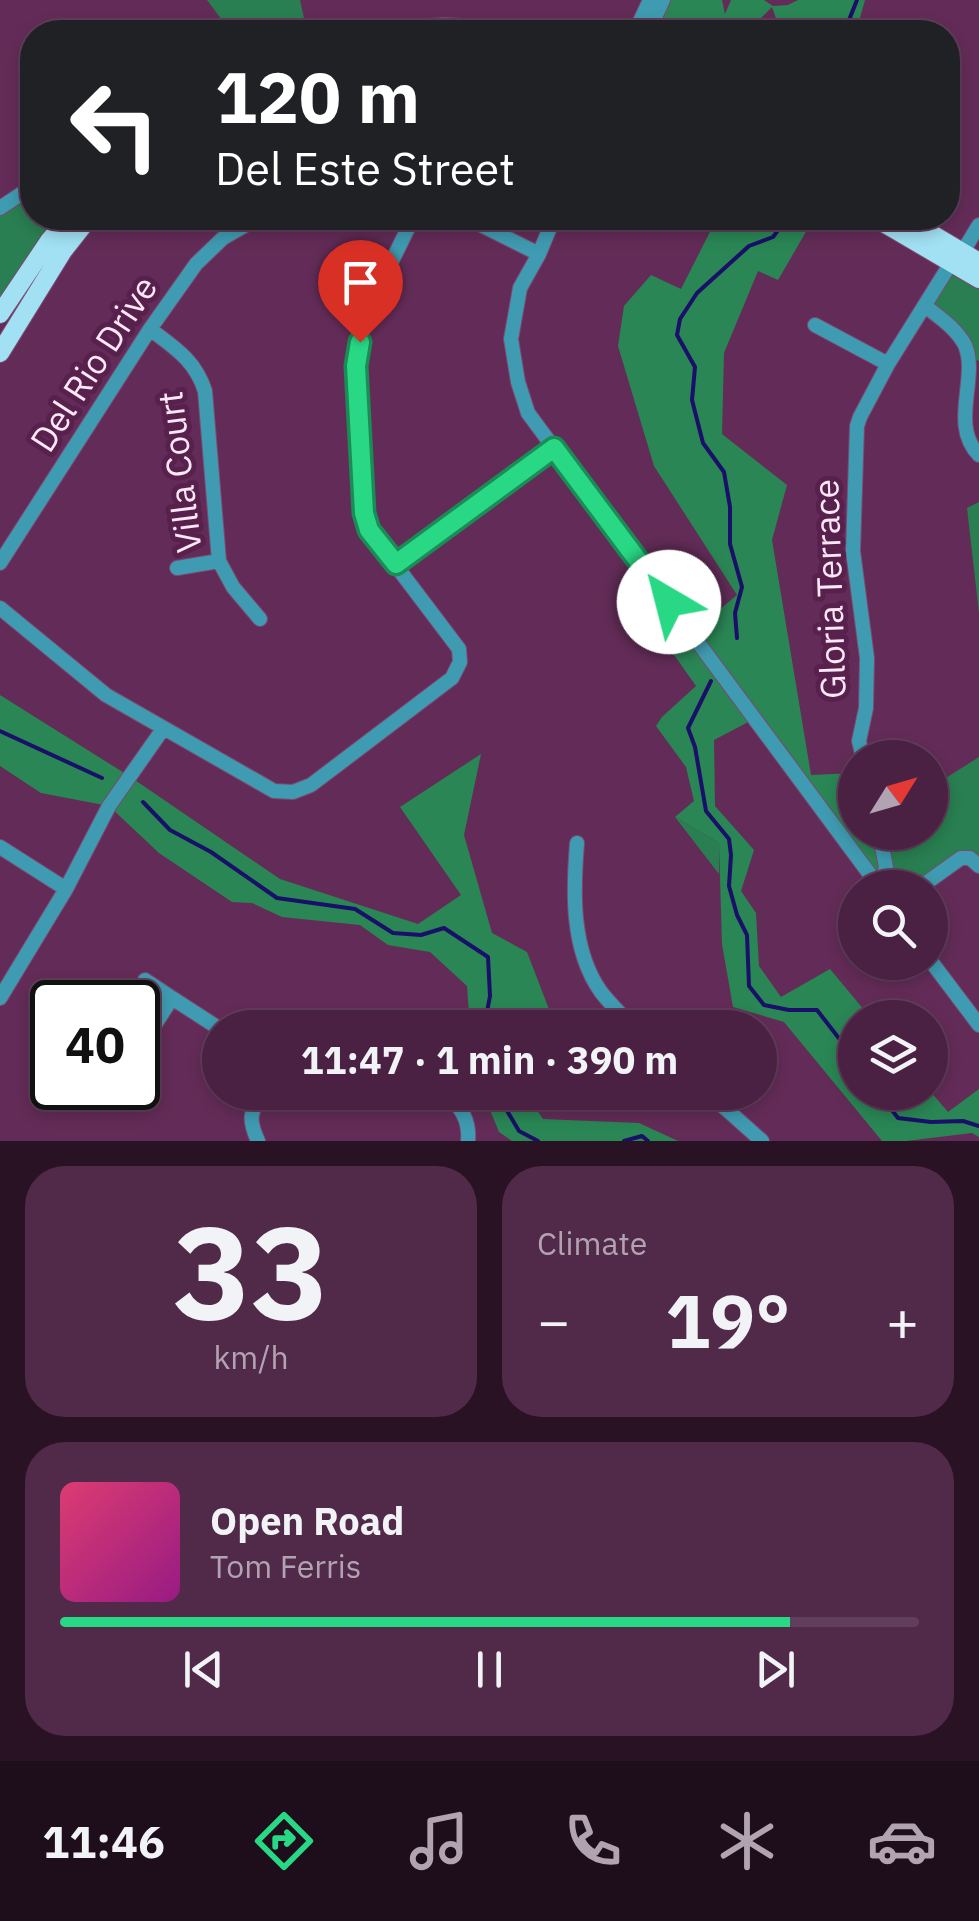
<!DOCTYPE html>
<meta charset="utf-8">
<style>
body{margin:0;font-family:"IBM Plex Sans",sans-serif;background:#512949;color:#f1f3f6;height:100vh;display:flex;flex-direction:column;font-size:38px;white-space:nowrap}
*{box-sizing:border-box;margin:0}
p{font-size:32px;color:#b2a3b2}
.icon{flex:none;width:55px;height:55px;fill:none;stroke:currentColor;stroke-width:2;stroke-linecap:round;stroke-linejoin:round}
.map{position:relative;height:1141px;overflow:hidden}
.sheet{display:flex;flex-direction:column;gap:25px;padding:25px;background:#291224;flex:1}
.sheet>*{flex:none}
.top-card{position:absolute;left:20px;top:20px;width:940px;height:210px;border-radius:40px;box-shadow:0 5px 15px #0003,0 0 0 2px #613e5b;background:#202124;color:#fff;overflow:hidden}
.needle{width:65px;rotate:53deg}
.buttons{position:absolute;left:838px;top:740px;display:grid;gap:20px}
.buttons a{display:grid;place-items:center;width:110px;height:110px;border-radius:50%;background:#4a2142;box-shadow:0 5px 15px #0003,0 0 0 2px #613e5b;font-size:50px}
.speed{position:absolute;left:30px;top:980px;display:flex;gap:20px;font-size:50px;font-weight:700;text-align:center}
.speed>*{display:grid;place-content:center;width:130px;height:130px;border-radius:50%;background:#4a2142;box-shadow:0 5px 15px #0003,0 0 0 2px #613e5b;line-height:1}
.speed .limit{border:5px solid #111;border-radius:15px;background:#fff;color:#111}
.pin{position:absolute;display:grid;place-items:center;width:85px;height:85px;color:#fff;margin:-102px -42px;border-radius:50% 50% 50% 0;rotate:-45deg;box-shadow:0 0 10px #0007}
.pin .icon{rotate:45deg}
.me{position:absolute;width:110px;margin:-55px;rotate:323deg;stroke-linejoin:round;filter:drop-shadow(0 0 8px #0008)}
.turn{display:flex;align-items:center;gap:35px;height:210px;padding:0 30px;font-size:45px}
.turn .icon{width:130px;height:130px;stroke-width:2.5}
.turn b{display:block;font-size:70px;line-height:85px}
.big{font-size:75px;font-weight:700;line-height:1.1}
.sheet .widget{flex:1;display:flex;flex-direction:column;justify-content:center;gap:15px;min-width:0;padding:0 35px;border-radius:40px;background:#512949}
.sheet .dial{align-items:center;gap:0}
.dial b{font-size:130px;line-height:1}
.song{display:flex;align-items:center;gap:30px}
.cover{width:120px;height:120px;border-radius:15px;background:linear-gradient(135deg,hsl(340 70% 55%),hsl(310 70% 35%))}
.played{height:10px;border-radius:5px;background:linear-gradient(90deg,#28d885 85%,#613e5b 85%)}
.keys{display:flex;justify-content:space-around;direction:ltr}
.heat{display:flex;justify-content:space-between;align-items:center;font-size:55px;direction:ltr}
.sheet .tiles{flex:1;display:grid;gap:25px;grid-template-columns:1fr 1fr}
.widget:last-child{grid-column:span 2}
.trip{position:absolute;left:202px;top:1010px;width:575px;height:100px;border-radius:50px;background:#4a2142;box-shadow:0 5px 15px #0003,0 0 0 2px #613e5b;font-weight:700;line-height:100px;text-align:center}
.dock{display:flex;height:160px;justify-content:space-around;align-items:center;background:#1e0d1a;color:#b2a3b2}
.dock .icon{width:70px;height:70px}
.dock .on{color:#28d885}
.dock b{font-size:45px;color:#f1f3f6}
.map>svg:first-child{display:block}
.green{fill:#297f51}
.forest{fill:#2a8655}
.lines{fill:none;stroke-linecap:round;stroke-linejoin:round}
.stream{stroke:#1a0f69;stroke-width:4}
.minor-casing{stroke:#7b4a71;stroke-width:16}
.major-casing{stroke:#7b4a71;stroke-width:20}
.minor{stroke:#3f9bb1;stroke-width:14}
.major{stroke:#a1e1f3;stroke-width:18}
.route-casing{stroke:#1a8c56;stroke-width:25}
.route{stroke:#28d885;stroke-width:18}
.labels{text-anchor:middle;stroke-width:10;stroke-linejoin:round;paint-order:stroke}
.street-label{font-size:35px;fill:#fce7f6;stroke:#58214d}
</style>
<div class="map">
<svg width="979" height="1141" viewBox="0 0 979 1141">
<rect width="100%" height="100%" fill="#632c58"/>
<!-- green -->
<path class="green" d="M207,0H300L307,32H231Z
M32,182V218H69L0,314V208Z
M951,263L979,279V361L971,358L925,306Z
M979,502V613L967,508Z
M979,757V866L971,858L919,887H881L879,833L930,832V788Z
M675,817L719,843V874Z"/>
<!-- forest -->
<path class="forest" d="M663,0H722L725,14L731,0H764L773,6L788,5L798,0H865L856,32H807L794,23L798,32H777L780,30L772,7L758,21L765,32H667L653,24Z
M717,218H814L778,280L758,271L724,353L722,434L787,485L772,540L811,775L855,773V832L879,833L881,887L754,719L714,740L715,806L754,850L741,891L756,913L759,966L781,997L830,969L870,1017L855,1018V1092H930V1091L948,1112L979,1089V1137L972,1133L906,1141H882L784,1022L733,1007L722,944L719,843L675,817L694,801L686,767L656,726L662,717L696,686L672,652L692,632L737,595L654,466L618,346L624,306L651,275L681,289Z
M0,695L129,776L280,879L418,924L461,895L400,807L481,754L464,835L492,933L527,952L555,1025L551,1028L470,1027L467,986L430,952L388,945L360,925L282,917L252,903L232,902L159,853L109,806L41,793L0,766Z
M483,1093H525L543,1119L639,1123L678,1141H512L499,1132Z"/>
<g class="lines">
<!-- stream -->
<path class="stream" d="M839,32L847,25L857,0
M737,638L735,613L742,587L730,544V507L724,472L703,443L692,400L695,367L677,335L680,319L697,293L749,246L773,237L787,218
M711,681L688,728L695,747L706,811L729,839L731,855L729,886L737,915L747,935L749,986L764,1005L789,1010H817L855,1059
M0,731L102,778
M143,802L170,830L211,852L277,898L355,909L393,933L421,935L444,928L488,957L490,996L484,1028
M496,1092L519,1131L538,1141
M878,1092L898,1118L931,1122L963,1121L979,1126
M624,1141L642,1136L648,1141"/>
<!-- minor casing -->
<g class="minor-casing">
<path id="minor" d="M635,32L650,0
M648,32L663,0
M0,208L24,192L32,182
M467,218L539,254
M554,218L539,254L520,288L511,339L518,382L528,413L880,888
M661,222V218
M962,253L979,225
M925,306C939,317 956,328 965,345C979,378 949,425 979,455
M815,325L888,364
M150,329C175,348 195,360 205,391L219,561L233,587L260,619
M0,563L150,329L196,264L223,238L258,218
M397,564L554,448
M177,568L219,561
M0,608L106,695L274,791L293,792L311,785L452,678L460,662L459,649L369,530L363,513L355,366L365,316L413,218
M863,758L859,741L866,708L867,658L853,551L857,426L860,417L888,364L951,263
M879,832L886,867L881,888
M577,843C573,892 571,950 601,992C610,1004 623,1016 634,1028
M0,847L66,889
M919,888L961,858H970L979,866
M930,960L979,1025
M145,980L172,998
M0,998L66,889L109,806L163,729
M344,1028H348
M138,1051L172,998L220,1029
M447,1092C460,1108 470,1119 468,1141
M707,1092L762,1141
M258,1141C248,1119 250,1113 262,1092"/>
</g>
<!-- major casing -->
<g class="major-casing">
<path id="major" d="M373,32L445,27L526,32
M875,218L979,279
M905,218L979,262
M0,314L49,241L69,218
M0,353L63,251L89,218"/>
</g>
<!-- minor -->
<use href="#minor" class="minor"/>
<!-- major -->
<use href="#major" class="major"/>
</g>
<g class="lines">
<!-- route casing -->
<g class="route-casing">
<path id="route" d="M360,342L356,366L364,513L369,530L396,564L554,448L669,602"/>
</g>
<!-- route -->
<use href="#route" class="route"/>
</g>
<g class="labels">
<!-- street labels -->
<g class="street-label">
<text transform="translate(94 364) rotate(-57)" y="12">Del Rio Drive</text>
<text transform="translate(180 472) rotate(-97)" y="12">Villa Court</text>
<text transform="translate(830 589) rotate(-92)" y="12">Gloria Terrace</text>
</g>
</g>
</svg>
<div class="buttons">
<a><svg class="needle" viewBox="-14 -14 28 28"><path d="M0-13l5 13h-10z" fill="#e53935"/><path d="M0 13l5-13h-10z" fill="#b2a3b2"/></svg></a>
<a><svg class="icon" aria-label="search" viewBox="0 0 24 24"><circle cx="10" cy="10" r="6"/><path d="M15 15l6 6"/></svg></a>
<a><svg class="icon" aria-label="layers" viewBox="0 0 24 24"><path d="M12 4l9 5-9 5-9-5zM3 14l9 5 9-5"/></svg></a>
</div>
<div class="speed"><div class="limit">40</div></div>
<div class="pin" style="left:360px;top:342px;background:#d93025"><svg class="icon" aria-label="arrive" viewBox="0 0 24 24"><path d="M6 21V4h12l-3 4 3 4H6"/></svg></div>
<svg class="me" style="left:669px;top:602px" viewBox="-20 -20 40 40"><circle r="19" fill="#fff"/><path d="M0-13L10 11 0 6-10 11z" fill="#28d885"/></svg>
<div class="trip">11:47 · 1 min · 390 m</div>
<div class="top-card">
<div class="turn"><svg class="icon" aria-label="left" viewBox="0 0 24 24"><path d="M17 20v-9H6M10 6l-5 5 5 5"/></svg><div><b>120 m</b>Del Este Street</div></div>
</div>
</div>
<section class="sheet">
<div class="tiles">
<div class="widget dial"><b>33</b><p>km/h</p></div>
<div class="widget"><p>Climate</p>
<div class="heat"><a>−</a><b class="big">19°</b><a>+</a></div>
</div>
<div class="widget">
<div class="song"><i class="cover"></i><div><b>Open Road</b><p>Tom Ferris</p></div></div>
<div class="played"></div>
<div class="keys"><svg class="icon" aria-label="previous" viewBox="0 0 24 24"><path d="M18 5L8 12l10 7zM5 5v14"/></svg><svg class="icon" aria-label="pause" viewBox="0 0 24 24"><path d="M8 5v14M16 5v14"/></svg><svg class="icon" aria-label="next" viewBox="0 0 24 24"><path d="M6 5l10 7-10 7zM19 5v14"/></svg></div>
</div>
</div>
</section>
<nav class="dock">
<b>11:46</b>
<svg class="icon on" aria-label="directions" viewBox="0 0 24 24"><path d="M12 3l9 9-9 9-9-9zM9 14v-3h6M13 9l2 2-2 2"/></svg>
<svg class="icon" aria-label="music" viewBox="0 0 24 24"><path d="M9 18V5l10-2v13"/><circle cx="6" cy="18" r="3"/><circle cx="16" cy="16" r="3"/></svg>
<svg class="icon" aria-label="phone" viewBox="0 0 24 24"><path d="M5 4h4l2 5-3 2q2 4 5 5l2-3 5 2v4C11 20 4 13 5 4z"/></svg>
<svg class="icon" aria-label="climate" viewBox="0 0 24 24"><path d="M12 3v18M4 7l16 10M4 17L20 7"/></svg>
<svg class="icon" aria-label="car" viewBox="0 0 24 24"><path d="M5 17H2v-5l4-1 3-4h7l3 4 3 1v5h-3M9 17h6M6 11h13"/><circle cx="7" cy="17" r="2"/><circle cx="17" cy="17" r="2"/></svg>
</nav>
